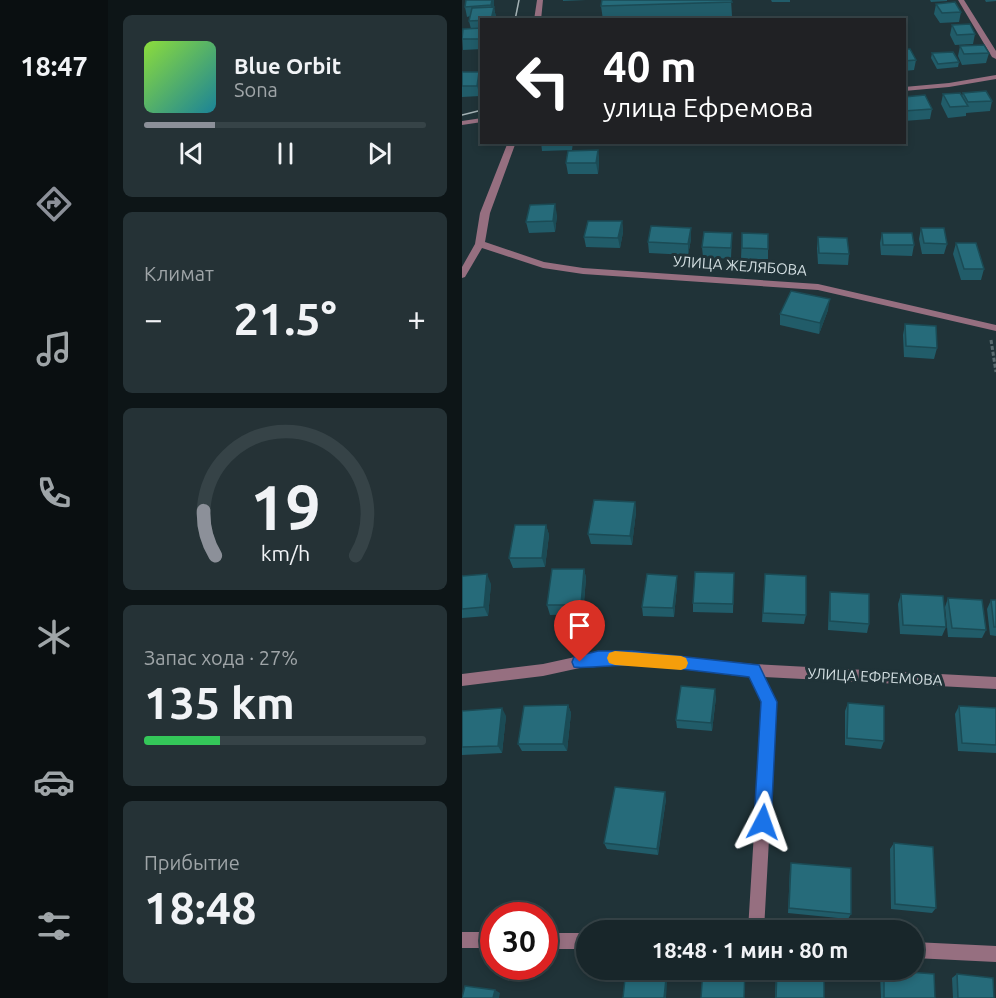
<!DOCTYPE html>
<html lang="ru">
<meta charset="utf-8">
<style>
body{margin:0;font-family:Ubuntu,sans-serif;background:#253236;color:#f1f3f6;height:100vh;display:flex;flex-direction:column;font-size:22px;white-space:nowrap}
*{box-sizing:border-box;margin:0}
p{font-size:20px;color:#9fa5a8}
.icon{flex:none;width:33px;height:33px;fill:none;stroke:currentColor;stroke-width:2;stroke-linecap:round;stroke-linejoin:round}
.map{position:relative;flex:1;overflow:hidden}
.side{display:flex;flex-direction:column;gap:15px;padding:15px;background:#0d1517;width:354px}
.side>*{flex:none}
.banner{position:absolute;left:18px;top:18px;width:426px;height:126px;border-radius:0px;box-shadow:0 3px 9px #0003,0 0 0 2px #364347;background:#202124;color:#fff;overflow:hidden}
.speed{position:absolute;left:18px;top:902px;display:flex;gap:12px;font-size:30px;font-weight:700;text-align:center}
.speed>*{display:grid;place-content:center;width:78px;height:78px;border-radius:50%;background:#18262a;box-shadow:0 3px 9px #0003,0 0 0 2px #364347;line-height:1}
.speed .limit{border:9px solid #d22;background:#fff;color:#111}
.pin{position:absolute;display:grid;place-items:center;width:51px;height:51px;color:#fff;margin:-62px -26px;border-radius:50% 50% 50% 0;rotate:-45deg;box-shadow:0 0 6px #0007}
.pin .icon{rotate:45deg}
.me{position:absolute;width:66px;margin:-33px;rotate:4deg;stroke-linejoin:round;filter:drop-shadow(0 0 4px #0008)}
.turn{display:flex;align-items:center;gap:21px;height:126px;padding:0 24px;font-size:27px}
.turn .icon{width:78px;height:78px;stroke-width:2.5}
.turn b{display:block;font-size:42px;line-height:51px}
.big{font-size:45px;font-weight:700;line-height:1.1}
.side .widget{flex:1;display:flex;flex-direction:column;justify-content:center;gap:9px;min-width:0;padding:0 21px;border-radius:9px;background:#253236}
.side .dial{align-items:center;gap:0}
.dial svg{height:156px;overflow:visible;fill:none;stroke:#364347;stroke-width:7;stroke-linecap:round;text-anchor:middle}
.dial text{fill:#f1f3f6;stroke:none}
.song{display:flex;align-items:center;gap:18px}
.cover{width:72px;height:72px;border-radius:9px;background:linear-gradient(135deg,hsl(90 70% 55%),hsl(190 70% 35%))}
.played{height:6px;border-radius:3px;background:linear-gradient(90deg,#8c9099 25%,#364347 25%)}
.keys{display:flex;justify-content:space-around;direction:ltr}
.heat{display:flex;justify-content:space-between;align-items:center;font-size:33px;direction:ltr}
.charge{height:9px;border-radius:4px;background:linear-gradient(90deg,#34c759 27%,#364347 0)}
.trip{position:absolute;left:114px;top:920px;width:348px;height:60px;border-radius:30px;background:#18262a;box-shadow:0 3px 9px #0003,0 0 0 2px #364347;font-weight:700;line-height:60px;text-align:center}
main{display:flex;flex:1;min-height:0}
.menu{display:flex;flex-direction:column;width:108px;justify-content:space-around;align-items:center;background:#0a0f11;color:#9fa5a8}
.menu .icon{width:42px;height:42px}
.menu .on{color:#8c9099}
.menu b{font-size:27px;color:#f1f3f6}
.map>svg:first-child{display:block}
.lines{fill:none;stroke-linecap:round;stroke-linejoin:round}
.path{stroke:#5a6b6f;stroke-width:3;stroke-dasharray:4 2;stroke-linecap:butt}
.street{fill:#966f80;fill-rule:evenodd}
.tram{stroke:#a4b2b5;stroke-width:1.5}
.wall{fill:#215c69}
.shaded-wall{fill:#1b4b55}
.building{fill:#266b7a;stroke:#1b4b55;stroke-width:1.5}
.route{fill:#1a73e8;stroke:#114b97;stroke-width:1.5}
.slow{fill:#f59e0b}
.labels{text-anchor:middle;stroke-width:6;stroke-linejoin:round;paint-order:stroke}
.street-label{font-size:15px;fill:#d2dee1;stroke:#203338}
</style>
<main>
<nav class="menu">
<b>18:47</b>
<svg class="icon on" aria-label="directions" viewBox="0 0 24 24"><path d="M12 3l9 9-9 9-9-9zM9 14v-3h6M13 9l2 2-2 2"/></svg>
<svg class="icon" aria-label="music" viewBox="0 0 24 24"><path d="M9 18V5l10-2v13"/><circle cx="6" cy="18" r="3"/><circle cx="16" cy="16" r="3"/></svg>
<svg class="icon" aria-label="phone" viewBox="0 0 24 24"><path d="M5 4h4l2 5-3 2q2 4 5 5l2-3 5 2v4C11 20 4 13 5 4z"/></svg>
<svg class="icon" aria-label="climate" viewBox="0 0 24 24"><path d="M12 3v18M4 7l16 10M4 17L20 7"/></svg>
<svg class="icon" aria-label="car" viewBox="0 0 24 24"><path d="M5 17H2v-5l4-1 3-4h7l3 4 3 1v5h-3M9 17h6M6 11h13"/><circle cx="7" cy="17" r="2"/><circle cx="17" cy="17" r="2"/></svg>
<svg class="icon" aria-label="filters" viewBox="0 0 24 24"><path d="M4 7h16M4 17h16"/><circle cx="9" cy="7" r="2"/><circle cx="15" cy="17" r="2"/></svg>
</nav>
<section class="side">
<div class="widget">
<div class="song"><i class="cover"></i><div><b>Blue Orbit</b><p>Sona</p></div></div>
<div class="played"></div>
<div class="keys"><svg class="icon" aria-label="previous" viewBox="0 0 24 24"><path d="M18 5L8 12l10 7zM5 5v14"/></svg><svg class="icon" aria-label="pause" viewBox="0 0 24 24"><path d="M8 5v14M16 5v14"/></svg><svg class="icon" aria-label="next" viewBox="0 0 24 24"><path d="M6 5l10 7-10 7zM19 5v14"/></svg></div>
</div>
<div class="widget"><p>Климат</p>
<div class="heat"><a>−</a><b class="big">21.5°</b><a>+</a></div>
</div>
<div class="widget dial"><svg viewBox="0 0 100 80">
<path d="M14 69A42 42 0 1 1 86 69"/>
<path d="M14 69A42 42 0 0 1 8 46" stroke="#8c9099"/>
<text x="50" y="56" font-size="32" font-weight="700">19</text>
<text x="50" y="72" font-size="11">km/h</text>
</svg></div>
<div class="widget"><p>Запас хода · 27%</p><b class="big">135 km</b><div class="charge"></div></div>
<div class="widget"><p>Прибытие</p><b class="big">18:48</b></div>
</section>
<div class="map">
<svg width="534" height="998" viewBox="0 0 534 998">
<rect width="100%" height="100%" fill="#203338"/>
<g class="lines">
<!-- path -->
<path class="path" d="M529,340L534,372"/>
<!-- street -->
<path class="street" d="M75,0H81L79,20H72Z
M496,0H502L534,51V59L530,57Z
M534,75V79L487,87L442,91V87L487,83Z
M20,118V122L0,125V121Z
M46,142H54L28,213L23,242L82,262L121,268L356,284L534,325V331L356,290L121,274L81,268L20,248L3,277L0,278V267L13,244L18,213Z
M136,652H170L291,664L534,677V689L302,677L314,702V713L302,930H286L300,702L287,676L170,664H136L81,676L0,686V674L81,664Z
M0,932H32V948H0Z
M82,933H124V949H82Z
M452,942L534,946V962L452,958Z"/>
<!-- tram -->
<path class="tram" d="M53,20L57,0
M0,115L20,110"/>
</g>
<!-- wall -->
<path class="wall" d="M32,0V8L34,17L20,20V49L1,50L0,33L9,29L7,21L8,16L5,17L3,7Z
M101,0H124L101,1Z
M269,0L270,16L141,20L139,6Z
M309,0H328V2H310Z
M468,0H485V1L469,2Z
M523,0H534V1L524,2Z
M474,4L499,12L497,22L478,23L472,14Z
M490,25L513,34L511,44L493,45L488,35Z
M498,46L527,53L524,63L500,65L496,56Z
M442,49L454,60L452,70L442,71Z
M470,53L497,62L496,67L475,69L469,58Z
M0,72H17L20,81L18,96L0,97Z
M501,93L530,101L528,111L504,113V116L486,118L479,104L481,94L500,96Z
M442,97L470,109L468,119L442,121Z
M79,142H111L110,150L80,151Z
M197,142H219V143L197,144Z
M136,150L137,161L136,174H106L104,163Z
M95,215L93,232L67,233L64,222Z
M160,221L161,232L158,248L124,247L122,237Z
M459,228L485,244L482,254H460L457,239Z
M270,233L269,259L241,257L240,247Z
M280,233L306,234V259H279Z
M420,233L452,245L450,256L419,255L418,243Z
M356,237L387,254L386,265L356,264L355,248Z
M229,239L226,255L187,253L186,242Z
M494,243L522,269L519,280H499L491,254Z
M366,310L357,334L318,325V314Z
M443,324L475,348L472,359L442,357L441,335Z
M173,502L174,512L170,545L129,544L126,534Z
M84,525L87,535L83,567L51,568L47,558Z
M122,569L124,578L121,614L88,615L85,605Z
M272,573L271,613L231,612V603Z
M303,574L344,615L342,624L300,622Z
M0,576L29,584L26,616L0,618Z
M215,585L212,617L181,616L180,607Z
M368,592L407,624L405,633L366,630L367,601Z
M439,594L484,627L480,636L438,634L436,604Z
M486,598L524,630L520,638L486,637L483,607Z
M529,600H534V636L528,635L525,609Z
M254,697L250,731L215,728L214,720Z
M386,703L422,741L419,749L383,745V711Z
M106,705L109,713L105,751H60L56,744Z
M497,706L534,708V753L496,751L493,714Z
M0,711L44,716L40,753L0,755Z
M204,799L196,855L145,849L142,843Z
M432,843L474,908L470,913L429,909L428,849Z
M329,863L389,914L386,919L326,913L328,868Z
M314,969H362V998H313Z
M422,970L473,998H419L418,974Z
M495,974L532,998H491L490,978Z"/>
<!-- shaded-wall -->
<path class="shaded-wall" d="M30,0H32V8L34,17L33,20H29L30,13L29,5Z
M17,72L20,81L18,96L15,86Z
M136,150L137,161L136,174L134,163Z
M93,204L95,215L93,232L91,221Z
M160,221L161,232L158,248L156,238Z
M229,228V239L226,255V244Z
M368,299L366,310L357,334L358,323Z
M173,502L174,512L170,545L168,536Z
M84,525L87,535L83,567L80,558Z
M122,569L124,578L121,614L119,605Z
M25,574L29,584L26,616L22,607Z
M215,576V585L212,617L211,608Z
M253,689L254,697L250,731L249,723Z
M106,705L109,713L105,751L101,744Z
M40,708L44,716L40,753L36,746Z
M203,792L204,799L196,855L195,849Z
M205,969H206L204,998H202Z
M33,990L38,993L37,998H31Z"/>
<!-- building -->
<path class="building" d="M4,0H30L29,5L3,7Z
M140,0H269L270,2L139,6Z
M493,2L499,12L480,13L474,4Z
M32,7L29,20L7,21L10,8Z
M182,17L183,20H143Z
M508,24L513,34L495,35L490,25Z
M20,28V39H0L1,29Z
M522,45L527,53L502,54L498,46Z
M442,49H448L454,60L442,61Z
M491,52L497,62L476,64L470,53Z
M0,72H17L15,86H0Z
M524,91L530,101L506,102L501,93Z
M498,93L506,106L488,107L481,94Z
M463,95L470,109L442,111V97Z
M136,150L134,163H104L106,151Z
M93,204L91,221L64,222L68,205Z
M126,221H160L156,238L122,237Z
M189,226L229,228L226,244L186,242Z
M459,228H482L485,244L462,243Z
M242,232L270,233L269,248L240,247Z
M280,233L306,234V249L280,248Z
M420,233H450L452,245H421Z
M356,237L385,238L387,254L357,253Z
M494,243H514L522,269H502Z
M329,291L368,299L358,323L318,314Z
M443,324L474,326L475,348L444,346Z
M132,500L173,502L168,536L126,534Z
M53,525H84L80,558H47Z
M90,569H122L119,605H85Z
M233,572L272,573L271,604L231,603Z
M25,574L22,607L0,609V576Z
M185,574L215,576L211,608L180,607Z
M303,574L344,576V615L301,613Z
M368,592L407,594V624L368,621Z
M439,594L481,596L484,627L441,625Z
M486,598L520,600L524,630L490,628Z
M529,600H534V627H532Z
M219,686L253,689L249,723L214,720Z
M386,703L422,706V741L385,738Z
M106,705L101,744H56L62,706Z
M497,706L534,708V745L500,743Z
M40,708L36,746L0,747V711Z
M153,787L203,792L195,849L142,843Z
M432,843L471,847L474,908L433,904Z
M329,863L389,868V914L327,908Z
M164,969H205L202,998H161Z
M241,969H283L282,998H239Z
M315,969H362V998H314Z
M422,970L472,974L473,998H422Z
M495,974L531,978L532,998H496Z
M3,986L33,990L31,998H0Z"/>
<!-- route -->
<path class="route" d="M136,651H170L297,665L315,702L309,822L307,828L301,830L295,828L292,822L299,702L287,677C247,673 207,666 167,665C156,665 119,669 112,667L110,662L112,657Z"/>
<!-- slow -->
<path class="slow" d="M153,651L219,656L224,658L226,663L224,668L219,670L153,665L147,663L145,658L147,653Z"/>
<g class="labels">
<!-- street labels -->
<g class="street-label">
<text transform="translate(278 266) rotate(4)" y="5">УЛИЦА ЖЕЛЯБОВА</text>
<text transform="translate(413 677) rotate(3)" y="5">УЛИЦА ЕФРЕМОВА</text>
</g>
</g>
</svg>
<div class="speed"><div class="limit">30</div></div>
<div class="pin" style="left:118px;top:662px;background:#d93025"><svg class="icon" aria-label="arrive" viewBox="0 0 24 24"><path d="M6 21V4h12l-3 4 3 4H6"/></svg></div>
<svg class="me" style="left:301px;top:822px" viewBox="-20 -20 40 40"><path d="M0-17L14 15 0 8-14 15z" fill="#1a73e8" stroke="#fff" stroke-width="4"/></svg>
<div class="trip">18:48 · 1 мин · 80 m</div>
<div class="banner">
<div class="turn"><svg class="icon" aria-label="left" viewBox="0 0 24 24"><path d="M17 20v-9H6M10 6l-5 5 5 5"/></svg><div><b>40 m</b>улица Ефремова</div></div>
</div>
</div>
</main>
